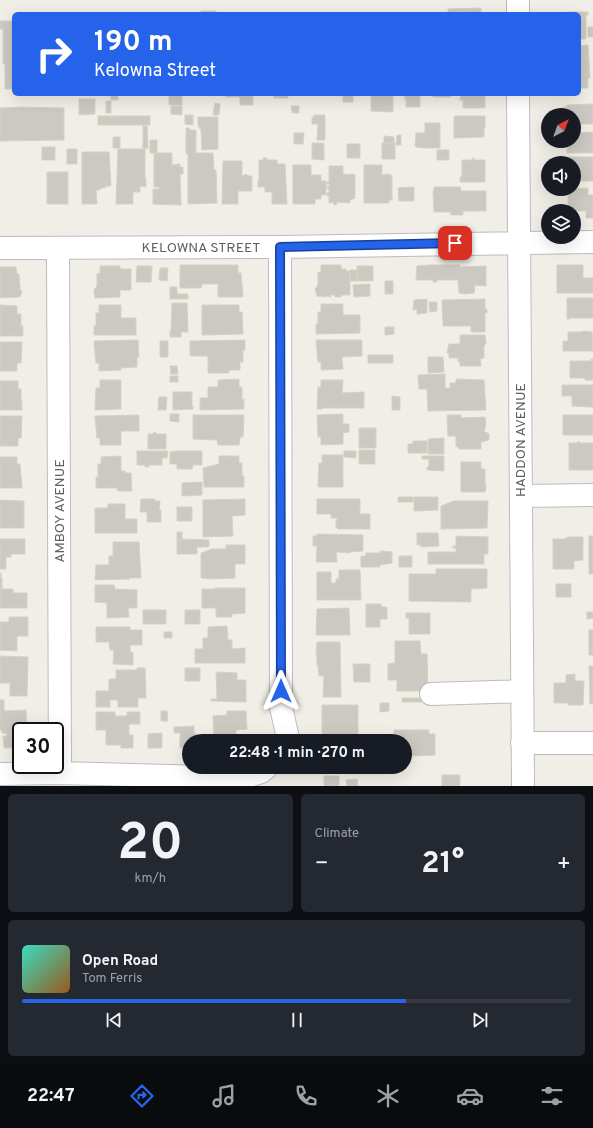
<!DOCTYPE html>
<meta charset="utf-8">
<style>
body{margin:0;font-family:Overpass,sans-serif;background:#242831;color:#f1f3f6;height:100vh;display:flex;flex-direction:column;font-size:15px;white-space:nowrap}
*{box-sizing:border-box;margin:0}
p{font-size:13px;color:#9ea1a6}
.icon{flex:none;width:22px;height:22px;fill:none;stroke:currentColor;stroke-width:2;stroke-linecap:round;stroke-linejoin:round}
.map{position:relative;height:786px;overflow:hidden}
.sheet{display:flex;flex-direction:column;gap:8px;padding:8px;background:#0d0f14;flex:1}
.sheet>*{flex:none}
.banner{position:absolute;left:12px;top:12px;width:569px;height:84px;border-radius:6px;box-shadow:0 4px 16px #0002;background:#2563eb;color:#fff;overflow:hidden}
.needle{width:26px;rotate:41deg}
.fabs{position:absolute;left:541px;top:108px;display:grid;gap:8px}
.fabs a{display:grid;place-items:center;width:40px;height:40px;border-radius:50%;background:#171b24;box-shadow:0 4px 16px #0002;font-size:20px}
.speed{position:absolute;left:12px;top:722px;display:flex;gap:8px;font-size:20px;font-weight:700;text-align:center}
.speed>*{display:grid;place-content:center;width:52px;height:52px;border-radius:50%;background:#171b24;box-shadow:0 4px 16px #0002;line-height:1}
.speed .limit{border:2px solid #111;border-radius:6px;background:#fff;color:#111}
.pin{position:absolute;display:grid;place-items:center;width:34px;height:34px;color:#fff;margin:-17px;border-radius:8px;box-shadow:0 2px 6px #0006}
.me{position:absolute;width:44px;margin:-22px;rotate:0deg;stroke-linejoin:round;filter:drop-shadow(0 0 3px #0008)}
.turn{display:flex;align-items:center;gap:14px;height:84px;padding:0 16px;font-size:18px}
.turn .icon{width:52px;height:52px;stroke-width:2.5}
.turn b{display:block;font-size:28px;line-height:34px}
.big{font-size:30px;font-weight:700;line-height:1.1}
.sheet .card{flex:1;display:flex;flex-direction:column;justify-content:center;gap:6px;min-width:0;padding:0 14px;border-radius:6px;background:#242831}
.sheet .dial{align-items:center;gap:0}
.dial b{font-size:52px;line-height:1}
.song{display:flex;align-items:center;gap:12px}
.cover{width:48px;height:48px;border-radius:6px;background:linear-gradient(135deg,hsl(170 70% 55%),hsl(30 70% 35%))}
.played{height:4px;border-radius:2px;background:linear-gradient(90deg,#2563eb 70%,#363941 70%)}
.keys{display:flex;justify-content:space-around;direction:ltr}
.heat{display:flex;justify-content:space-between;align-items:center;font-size:22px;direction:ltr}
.sheet .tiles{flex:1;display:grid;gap:8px;grid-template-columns:1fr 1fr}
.card:last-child{grid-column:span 2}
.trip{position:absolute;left:182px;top:734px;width:230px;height:40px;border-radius:20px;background:#171b24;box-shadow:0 4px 16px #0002;font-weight:700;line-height:40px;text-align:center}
.menu{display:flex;height:64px;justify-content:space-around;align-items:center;background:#090b0e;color:#9ea1a6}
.menu .icon{width:28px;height:28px}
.menu .current{color:#2563eb}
.menu b{font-size:18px;color:#f1f3f6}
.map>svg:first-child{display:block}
.building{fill:#cbc9c2;stroke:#d5d1c4}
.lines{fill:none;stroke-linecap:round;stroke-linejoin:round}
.minor-casing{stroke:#babcc1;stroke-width:24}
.minor{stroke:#fff;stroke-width:22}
.route-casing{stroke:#184099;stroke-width:10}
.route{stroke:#2563eb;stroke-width:7}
.labels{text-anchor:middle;stroke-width:3;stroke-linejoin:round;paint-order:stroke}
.street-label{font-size:14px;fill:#5d6066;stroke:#fff}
</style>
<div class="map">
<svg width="593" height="786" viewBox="0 0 593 786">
<rect width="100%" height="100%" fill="#f0eee6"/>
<!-- building -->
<path class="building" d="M481,8V14H448V9Z
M201,11H216V14H201Z
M566,12H588V15H586V39H579V14H566Z
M0,21H14V89H5V64H3V29H0Z
M588,27H593V37H588Z
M588,45L590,78H588V88H579V46Z
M111,94H118V100H111Z
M169,94H182V105H169Z
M226,94H253V105H240V97H226Z
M274,94H288V98H274Z
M406,94H420V107H406V98L404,99Z
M433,94H450L451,97H433Z
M461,94H485V108H463V100H460Z
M343,95H353V102H343Z
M371,95L393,96V112L371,111Z
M79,99H95V114L79,115Z
M106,101H111V113H106Z
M215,103L220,104L219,115H213Z
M593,104V124H574V115H562L563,107H567V105Z
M171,106H182V115L171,114Z
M291,106H299V113H292Z
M21,107L64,108V140L0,141V108Z
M185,115H193V125L185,124Z
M314,115H325V140H317L318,124H312V117H314Z
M98,116H112V125H98Z
M112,116H150V125H112Z
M454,116H485V128H484V137L454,138Z
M198,117H218V149L202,150L201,130L198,126Z
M425,123H440V148H425L416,147L415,146L416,133H425Z
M143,126H147L148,148L143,149Z
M186,128H189L190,130H196V153H213L214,170H216L217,203L188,204V154H186Z
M593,132V153H567V141H574V133Z
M294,133H304L303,144H294Z
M397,135H401V145H396Z
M384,136L394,137V143H384Z
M113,137H120V148H113Z
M150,140H157V153H150Z
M312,143H324V160L312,159Z
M382,143H395V159H382Z
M347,144H360V158H347Z
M42,147H55V160H42Z
M67,149H77V164H67Z
M118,149H145V179H146V187L140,186V192H133V204H116Z
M437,150H449V160H437Z
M82,152H109L111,186H105V188H100V190H96L97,204H82Z
M154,153H172V165L180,164V167H183V174H180L181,205L153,204V189H159V187H154Z
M561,157H593V181H581V172H574V163H561Z
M263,158H267V160H277V164H285L287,204H272V192H265V187H258V180H259V160H263Z
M472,158H474V160H485V182H460V177H462V160H472Z
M223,161H242V176L247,174V176H252V191H238V204H222Z
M293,165H311V175H321V181H326V195H321V199H315V204H293Z
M364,165H382V175L389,174V175H392V200H389V203H364Z
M329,166H343V174L351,175V174H354L355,175V198L350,200V203L337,202V204L334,205V202L329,203V196H327V193H329V189H328L327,186L330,187L329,184H327V182H329Z
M47,172H68V204H47Z
M414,187V201H399L398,188Z
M434,187H460L461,191H486V211H463V215H451V212H434L433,191L434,190Z
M588,188V195H593V218H586V211H568V189Z
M180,265H238V273H241L243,297H218V284H202L201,288H180Z
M321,265H341V269H346V271H350V295H341V297H335V295H330L331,297L326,296V297L317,296L315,289L318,285V272L321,273Z
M430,265H460L459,267L486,266V286L475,285L474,293L465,294L459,293L458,280H437V282H433V280H416L417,266Z
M557,265H583V278H592L593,277V293H557Z
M100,266H120V269H131V290H120V297L95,298L94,290L97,286V274L100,273Z
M137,266H152L151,282H136Z
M357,266H373V281H357Z
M0,267H16L17,274H19L20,287V290L22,291L20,297L0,298Z
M160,268H168L167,281L159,280Z
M350,270H357V281H350Z
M385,281H393V294H385Z
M370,284V296L354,297L353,285Z
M170,287H177V294H188V299H170Z
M567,298H593V318H570V319H567Z
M427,299V313L417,314V309L413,310L414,300Z
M485,299V309H487V313H485V332H471V326H443L442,300Z
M429,302H437V311L430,312Z
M172,303H187L188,332H181V337H170V331H171Z
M321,304H343V315H360V333L316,334V324H318V312H321Z
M0,305L17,306V314H21V326H23V336H0Z
M99,305H121V318H136V335H94V326H96V313H99Z
M202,305H239V312H242L243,334L202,335Z
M385,327H394V334L385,335Z
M583,331L592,332L593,351H563V341H568V332H583Z
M460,335H485L486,343L484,346V358L480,359L481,366H460V362H458V358H449V353H447L449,344H460Z
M138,340L139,357H137V367L121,368V370L99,371V363H96L94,341Z
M245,340V350H243V362H240V370H229V373H208V356H190V341Z
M316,340H362V356L342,357L343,369L321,370V362H318Z
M160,341H168V357H160Z
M0,342H22L21,363H17V371H0Z
M368,355H393V363H368Z
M428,357H443L444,372L428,373Z
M591,359H593V380H585V378H570V361H591Z
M170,366H177L178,374H171Z
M445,374V388H450V383H456V379L484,380L486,410L428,411L427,389H419L418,375Z
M170,376H178V382H170Z
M239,379V387H242V400L244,399V409L200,410V398H208V387H218V380Z
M100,380H121V409L95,410L96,388H100Z
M321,380H343L342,393L364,392V408H322V409H317L318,387H321Z
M0,381H18V389H21V401H22V410H0Z
M562,385H593V407L572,406V396H562Z
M173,392H192V406H193V409L173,410Z
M392,396L400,397V410H392Z
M159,397H167L166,410H158Z
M170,414H179V422L170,421Z
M343,414V424H349V432L343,433V444L321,445V437H318L317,415Z
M139,415V431H121V445H100V438H97L95,416Z
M193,415H244L243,437H240L239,445H218L217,440L193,439Z
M447,415H461V418L485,417L486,425L484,431L489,434V440L481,442V449H460L456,446V436H448Z
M563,415H593V435H563Z
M0,416H22L21,438H18V446H0Z
M359,428H376V448H359Z
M154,432L156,433V434H166V449H148V434H153Z
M444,438V454H428V439Z
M413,441H427V453H408V444H413Z
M577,442H580V443H593V470H569V443H577Z
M359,450H375V464H359Z
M137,451H168L167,458H162V465H149V467H145V465H137Z
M177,451H202V465H193L192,469H177V464H170V452Z
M344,451H356V458L344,457Z
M322,455H343V487H318L319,463H322Z
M121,456V471H125V473H131L132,491H118L117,488H96V477H98V464H101V457Z
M219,456H239V463H242V476H244V487H204L203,468L219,464Z
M422,456H444V471L427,470V467H429V459H422Z
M0,457H17V464H20L22,488H0Z
M461,462H481V469H485V482L486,486L485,492H461Z
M202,482V495L182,496V483Z
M398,497H413V502H398Z
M414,497H438V510L414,511Z
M141,499H155V501H160L159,510H161V522H147V512H140Z
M245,499V515L232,516L233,536L203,537V500Z
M317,499H360V514H370V529H338L336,527V521L338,518H331V514H317Z
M0,500L24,501V528H0Z
M454,501H488L487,528L441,529V506Z
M108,504H125V519H137V533H95V508H108Z
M177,507H192V521H177Z
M177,532H182V540H177Z
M417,533H438L439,546L421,547V545H417Z
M317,534L363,535V551L350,552V553L336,552L337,562H316L317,546H313V536H317Z
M456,536L488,537V554H484V564H428V552H456V548H453V546H456Z
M589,536H593V574H589Z
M567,537H583V560L574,561V569H553V539H564L567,538Z
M0,539H25V554H11V557H6V569H0Z
M183,539L209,540V547H197V554H177V540Z
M113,542H139L141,578H129V580L126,579L95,580L96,565H109V556H113Z
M226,545H245V564H235V578L211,579L201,578V553L212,549H226Z
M380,551L392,552V563L380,565V567H361V556H366V553H380Z
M399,556H412V567H399Z
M436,569H487V588L471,589V602L409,601V574H436Z
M339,570H360L361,600H317V572H331V583H336V579H339Z
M0,573H1V578H2V589H13V593H27V608H0Z
M556,584H571V597H556Z
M95,585H114L115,589L137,590V608H128L129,617L107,618V603L95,602Z
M215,588H245V613L232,614V617H216V608H202V589H216Z
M366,604H381V607H387V619H380V627H366Z
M349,608L350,635H316L317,609Z
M143,610H166V624H143Z
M185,610H200V624H185Z
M587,612H593V618L587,619Z
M406,613H430V634H409V618H406Z
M9,617H28V636H17V651L0,650V622H9Z
M227,626L228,640H232V649L245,648V663H195V649H203V638H208V627Z
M96,627H130V630H142V645H130V652H133V665L113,664L114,650H110L109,642H96Z
M589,630H593V655H589Z
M164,632H172V638H164Z
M395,641H420L421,654H427L428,691H397V680H388V664L395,663Z
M317,642H340L341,697H323L324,676H319L318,665H317V655H316Z
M0,656L28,657L27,696H10V683H0Z
M353,664H370V682H354Z
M589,666H593V704H590Z
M137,668H145L146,698H138V707H118V700H110V707H96V691H109V679H116V670H137Z
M185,668H200V681H185Z
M216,672L237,673V680H246V702L211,701V699H217Z
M575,674V681H584L583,705H568V703H554V683H566V675Z
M402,698H427V702H402Z
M0,700H4V711L26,710L27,731H21V748H4L3,736H7L6,733H2V730H0Z
M380,703H389V711L380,712Z
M322,705H358V735H322Z
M161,711H167L168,721H161Z
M227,711H246L247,729L236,730V741H220V735H214L213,716L227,715Z
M96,712H115V716H127V712H140V724H129V735H133V748H121V745H106V730H96Z
M194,726V733H196V739H194V741H189V748H180V733H174V727Z
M394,730H429V734H435V755L409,756V757H405V741H394Z
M162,733V748H148V734Z
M322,767H358V771L322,770Z
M442,775H460V786H442Z
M324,776H339V786H324Z
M357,779L358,786H347L346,780Z"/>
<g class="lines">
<!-- minor casing -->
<g class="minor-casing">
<path id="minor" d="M518,0V14
M518,94L523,786
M280,247L281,707L287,734L285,741
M0,248L280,247L593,242
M58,248L60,773
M521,496L593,495
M431,694L522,691
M522,743H593
M0,774L60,773L243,778L261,772L267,767"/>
</g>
<!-- minor -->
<use href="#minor" class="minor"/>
</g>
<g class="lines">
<!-- route casing -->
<g class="route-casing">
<path id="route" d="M281,691L280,247L455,243"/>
</g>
<!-- route -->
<use href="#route" class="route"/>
</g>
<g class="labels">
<!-- street labels -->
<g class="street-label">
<text x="201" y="252">KELOWNA STREET</text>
<text transform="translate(520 440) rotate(-90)" y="5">HADDON AVENUE</text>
<text transform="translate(59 511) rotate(-90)" y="5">AMBOY AVENUE</text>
</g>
</g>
</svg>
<div class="fabs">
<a><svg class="needle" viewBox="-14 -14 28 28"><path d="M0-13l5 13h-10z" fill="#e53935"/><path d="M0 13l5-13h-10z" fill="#9ea1a6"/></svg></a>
<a><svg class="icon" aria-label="sound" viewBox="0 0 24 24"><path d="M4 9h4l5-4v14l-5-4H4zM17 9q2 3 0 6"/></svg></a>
<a><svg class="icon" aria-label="layers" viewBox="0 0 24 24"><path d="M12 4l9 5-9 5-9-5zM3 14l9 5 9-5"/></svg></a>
</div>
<div class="speed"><div class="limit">30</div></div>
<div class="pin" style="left:455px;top:243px;background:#d93025"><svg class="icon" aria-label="arrive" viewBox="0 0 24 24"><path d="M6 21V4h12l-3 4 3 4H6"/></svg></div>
<svg class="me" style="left:281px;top:691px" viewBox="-20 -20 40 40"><path d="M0-17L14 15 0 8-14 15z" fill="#2563eb" stroke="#fff" stroke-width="4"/></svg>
<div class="trip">22:48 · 1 min · 270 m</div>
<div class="banner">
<div class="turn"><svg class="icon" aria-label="right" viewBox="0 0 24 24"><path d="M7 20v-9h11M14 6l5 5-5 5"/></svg><div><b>190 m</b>Kelowna Street</div></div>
</div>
</div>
<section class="sheet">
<div class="tiles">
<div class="card dial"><b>20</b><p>km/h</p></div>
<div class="card"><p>Climate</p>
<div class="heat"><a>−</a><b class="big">21°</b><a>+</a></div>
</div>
<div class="card">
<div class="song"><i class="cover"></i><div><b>Open Road</b><p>Tom Ferris</p></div></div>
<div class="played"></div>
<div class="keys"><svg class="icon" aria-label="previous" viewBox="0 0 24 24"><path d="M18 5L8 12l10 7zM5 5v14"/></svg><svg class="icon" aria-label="pause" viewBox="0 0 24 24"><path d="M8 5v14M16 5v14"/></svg><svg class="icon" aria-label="next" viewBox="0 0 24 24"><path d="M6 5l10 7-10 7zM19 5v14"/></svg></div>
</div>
</div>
</section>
<nav class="menu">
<b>22:47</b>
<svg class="icon current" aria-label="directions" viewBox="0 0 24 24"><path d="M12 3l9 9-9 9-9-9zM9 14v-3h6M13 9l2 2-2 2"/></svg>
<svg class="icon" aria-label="music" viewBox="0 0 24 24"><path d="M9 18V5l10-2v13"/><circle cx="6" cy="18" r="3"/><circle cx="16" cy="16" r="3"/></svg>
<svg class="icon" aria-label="phone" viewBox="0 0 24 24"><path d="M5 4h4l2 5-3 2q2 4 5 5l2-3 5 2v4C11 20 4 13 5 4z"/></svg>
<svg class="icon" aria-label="climate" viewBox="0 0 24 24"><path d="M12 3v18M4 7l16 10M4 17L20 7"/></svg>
<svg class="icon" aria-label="car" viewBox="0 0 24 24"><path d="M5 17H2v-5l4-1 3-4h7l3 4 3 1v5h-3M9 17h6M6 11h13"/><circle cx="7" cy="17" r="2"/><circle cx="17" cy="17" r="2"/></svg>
<svg class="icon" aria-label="filters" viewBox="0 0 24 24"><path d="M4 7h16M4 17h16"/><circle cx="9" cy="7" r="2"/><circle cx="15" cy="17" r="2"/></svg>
</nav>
